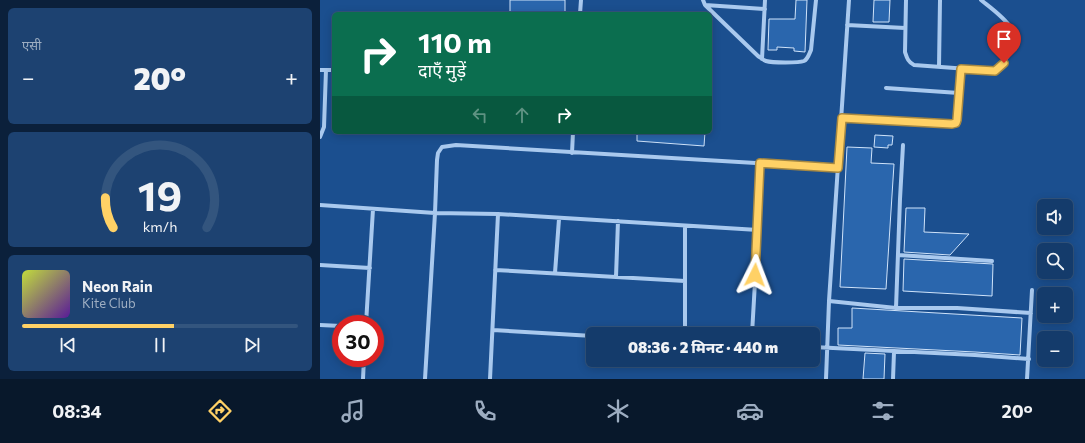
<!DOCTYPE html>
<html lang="hi">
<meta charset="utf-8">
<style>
body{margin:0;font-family:Commissioner,"Noto Sans Devanagari",sans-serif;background:#1d4271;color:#f1f3f6;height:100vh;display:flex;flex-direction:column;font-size:15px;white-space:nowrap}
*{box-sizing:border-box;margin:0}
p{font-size:13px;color:#9dadc1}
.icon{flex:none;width:22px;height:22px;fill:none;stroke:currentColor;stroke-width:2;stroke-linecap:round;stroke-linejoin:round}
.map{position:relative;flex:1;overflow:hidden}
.side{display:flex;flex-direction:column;gap:8px;padding:8px;background:#0b203b;width:320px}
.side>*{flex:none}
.top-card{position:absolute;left:12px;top:12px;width:380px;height:122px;border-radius:6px;box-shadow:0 2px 10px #0003,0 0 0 1px #33557e;background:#0b6e4f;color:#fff;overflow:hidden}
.controls{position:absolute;left:717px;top:199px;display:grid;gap:8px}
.controls a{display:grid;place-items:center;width:36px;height:36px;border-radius:6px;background:#143b6b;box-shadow:0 2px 10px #0003,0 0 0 1px #33557e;font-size:20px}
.speed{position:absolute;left:12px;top:315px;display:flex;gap:8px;font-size:20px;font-weight:700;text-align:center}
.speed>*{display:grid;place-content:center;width:52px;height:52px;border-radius:50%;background:#143b6b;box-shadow:0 2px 10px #0003,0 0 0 1px #33557e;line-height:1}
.speed .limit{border:6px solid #d22;background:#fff;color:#111}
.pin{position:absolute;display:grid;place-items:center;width:34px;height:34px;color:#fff;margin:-41px -17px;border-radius:50% 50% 50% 0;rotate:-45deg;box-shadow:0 0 4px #0007}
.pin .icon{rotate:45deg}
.me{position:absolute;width:44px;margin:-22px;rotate:3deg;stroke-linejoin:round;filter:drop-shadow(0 0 3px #0008)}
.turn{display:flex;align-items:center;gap:14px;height:84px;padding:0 20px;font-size:18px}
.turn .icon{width:52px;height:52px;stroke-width:2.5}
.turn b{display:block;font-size:28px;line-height:34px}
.lanes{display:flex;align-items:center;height:38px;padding:0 20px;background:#0003;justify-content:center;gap:20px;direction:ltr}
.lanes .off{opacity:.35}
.big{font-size:30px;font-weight:800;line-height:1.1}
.side .widget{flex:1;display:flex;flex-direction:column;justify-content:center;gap:6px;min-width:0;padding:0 14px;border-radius:6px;background:#1d4271}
.side .dial{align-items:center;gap:0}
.dial svg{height:104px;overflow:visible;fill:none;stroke:#33557e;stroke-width:7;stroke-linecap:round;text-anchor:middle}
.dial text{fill:#f1f3f6;stroke:none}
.song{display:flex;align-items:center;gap:12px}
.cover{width:48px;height:48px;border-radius:6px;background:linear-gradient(135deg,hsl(70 70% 55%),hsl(270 70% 35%))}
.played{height:4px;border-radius:2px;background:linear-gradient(90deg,#ffd166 55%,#33557e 55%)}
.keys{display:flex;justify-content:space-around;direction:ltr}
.heat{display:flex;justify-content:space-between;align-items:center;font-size:22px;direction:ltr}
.trip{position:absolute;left:266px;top:327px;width:234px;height:40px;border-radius:6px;background:#143b6b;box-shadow:0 2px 10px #0003,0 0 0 1px #33557e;font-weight:800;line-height:40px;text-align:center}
.menu{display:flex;height:64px;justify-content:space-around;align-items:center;background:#08182b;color:#9dadc1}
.menu .icon{width:28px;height:28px}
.menu .on{color:#ffd166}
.menu b{font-size:18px;color:#f1f3f6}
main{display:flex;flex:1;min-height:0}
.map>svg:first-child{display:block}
.building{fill:#2a66ad;stroke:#cfe3fa}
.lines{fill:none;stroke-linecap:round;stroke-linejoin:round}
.street{stroke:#a9c9ee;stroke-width:4}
.route-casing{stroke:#a68842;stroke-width:10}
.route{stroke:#ffd166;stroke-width:7}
</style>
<main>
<section class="side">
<div class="widget"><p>एसी</p>
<div class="heat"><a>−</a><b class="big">20°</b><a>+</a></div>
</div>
<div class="widget dial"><svg viewBox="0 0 100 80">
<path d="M14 69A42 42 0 1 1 86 69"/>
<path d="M14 69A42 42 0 0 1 8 46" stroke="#ffd166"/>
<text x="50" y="56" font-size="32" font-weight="700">19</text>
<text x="50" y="72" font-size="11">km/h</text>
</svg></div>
<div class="widget">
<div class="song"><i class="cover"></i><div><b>Neon Rain</b><p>Kite Club</p></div></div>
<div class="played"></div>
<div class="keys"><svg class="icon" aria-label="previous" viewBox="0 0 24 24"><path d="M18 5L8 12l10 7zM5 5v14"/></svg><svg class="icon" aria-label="pause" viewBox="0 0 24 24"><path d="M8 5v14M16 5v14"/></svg><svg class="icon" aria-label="next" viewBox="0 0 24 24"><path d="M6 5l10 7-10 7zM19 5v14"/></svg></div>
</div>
</section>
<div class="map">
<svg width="765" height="379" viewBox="0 0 765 379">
<rect width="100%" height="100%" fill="#1b4f8f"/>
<!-- building -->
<path class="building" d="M190,0H245V14H190Z
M476,0H487L485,52L474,51V48L457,47V50H448L449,19H475Z
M554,0H570L569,22H553Z
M317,132H385L384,146L317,141Z
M555,135L573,136L572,145H568V148L554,147Z
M527,147L552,148L551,163L574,164L566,289L520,287Z
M586,208H605L604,232L649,234L630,255L584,252Z
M584,259L673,264L672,296L583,291Z
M532,308L702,318L700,355L655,352L518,345V328H532Z
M545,353L565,354L564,379H543Z"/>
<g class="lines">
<!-- street -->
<path class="street" d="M383,0L385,5L438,56C441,58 443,60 446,61C452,63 479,63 484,61C488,59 489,54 491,50L496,0
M586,0L585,52C587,58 588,62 594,65L675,71C685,61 701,43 691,28C684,17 671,8 661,0
M385,5L445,9
M260,14L261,0
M527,25L585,28
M442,59L445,0
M619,67L620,0
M0,70H14
M566,88L639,93
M522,118L633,123H636L637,120L641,69
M0,137L4,127L6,70
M252,153L253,132
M0,205L115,213L178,214L438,230
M578,255L672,261
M0,265L50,268
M175,270L365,281
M235,273L239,219
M296,277L298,221
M509,301L576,308H637L711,313
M576,308L580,199L583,145
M46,324L53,209
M0,325L21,326
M173,330L273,336
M365,334V227
M432,334L438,230L440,163
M493,347L655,355L709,359
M43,379L44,358
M105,379L115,213L117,160L118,153L122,147L136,145L518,168
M170,379L178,214
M506,379L509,301L529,0
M573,379L574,352
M707,379L712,290"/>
</g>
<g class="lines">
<!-- route casing -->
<g class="route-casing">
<path id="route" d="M435,275L440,163L518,168L522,118L632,124L636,123L637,120L641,69L675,71L684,63"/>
</g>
<!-- route -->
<use href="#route" class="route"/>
</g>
</svg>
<div class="controls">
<a><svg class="icon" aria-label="sound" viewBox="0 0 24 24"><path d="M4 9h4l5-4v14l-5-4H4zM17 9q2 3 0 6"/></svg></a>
<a><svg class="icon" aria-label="search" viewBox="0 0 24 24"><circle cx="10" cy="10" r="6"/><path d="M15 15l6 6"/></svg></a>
<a>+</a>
<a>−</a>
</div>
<div class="speed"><div class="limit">30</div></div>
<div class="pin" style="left:684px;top:63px;background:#d93025"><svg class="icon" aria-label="arrive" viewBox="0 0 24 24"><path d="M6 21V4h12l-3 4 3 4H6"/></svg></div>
<svg class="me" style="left:435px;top:275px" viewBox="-20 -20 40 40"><path d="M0-17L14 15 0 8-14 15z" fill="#ffd166" stroke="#fff" stroke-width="4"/></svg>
<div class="trip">08:36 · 2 मिनट · 440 m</div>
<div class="top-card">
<div class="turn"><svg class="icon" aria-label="right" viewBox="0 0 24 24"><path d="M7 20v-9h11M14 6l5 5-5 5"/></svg><div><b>110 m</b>दाएँ मुड़ें</div></div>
<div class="lanes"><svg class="icon off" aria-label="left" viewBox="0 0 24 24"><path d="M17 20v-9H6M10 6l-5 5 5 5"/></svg><svg class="icon off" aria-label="ahead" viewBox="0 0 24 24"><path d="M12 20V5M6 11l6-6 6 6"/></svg><svg class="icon" aria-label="right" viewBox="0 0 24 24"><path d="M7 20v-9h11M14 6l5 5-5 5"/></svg></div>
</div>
</div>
</main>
<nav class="menu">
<b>08:34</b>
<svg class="icon on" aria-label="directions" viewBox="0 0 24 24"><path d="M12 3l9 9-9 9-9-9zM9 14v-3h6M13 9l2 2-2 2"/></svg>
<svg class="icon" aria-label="music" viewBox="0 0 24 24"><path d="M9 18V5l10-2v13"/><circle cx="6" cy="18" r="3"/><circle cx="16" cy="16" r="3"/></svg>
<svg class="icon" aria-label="phone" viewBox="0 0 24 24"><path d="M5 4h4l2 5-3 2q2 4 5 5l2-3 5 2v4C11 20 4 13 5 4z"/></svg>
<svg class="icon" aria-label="climate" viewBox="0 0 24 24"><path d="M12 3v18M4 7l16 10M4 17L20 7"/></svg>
<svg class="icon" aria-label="car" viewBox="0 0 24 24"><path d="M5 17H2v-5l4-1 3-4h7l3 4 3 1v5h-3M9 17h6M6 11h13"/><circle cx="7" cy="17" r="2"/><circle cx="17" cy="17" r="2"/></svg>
<svg class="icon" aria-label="filters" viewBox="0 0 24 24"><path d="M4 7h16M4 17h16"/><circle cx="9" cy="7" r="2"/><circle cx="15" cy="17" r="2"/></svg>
<b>20°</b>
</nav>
